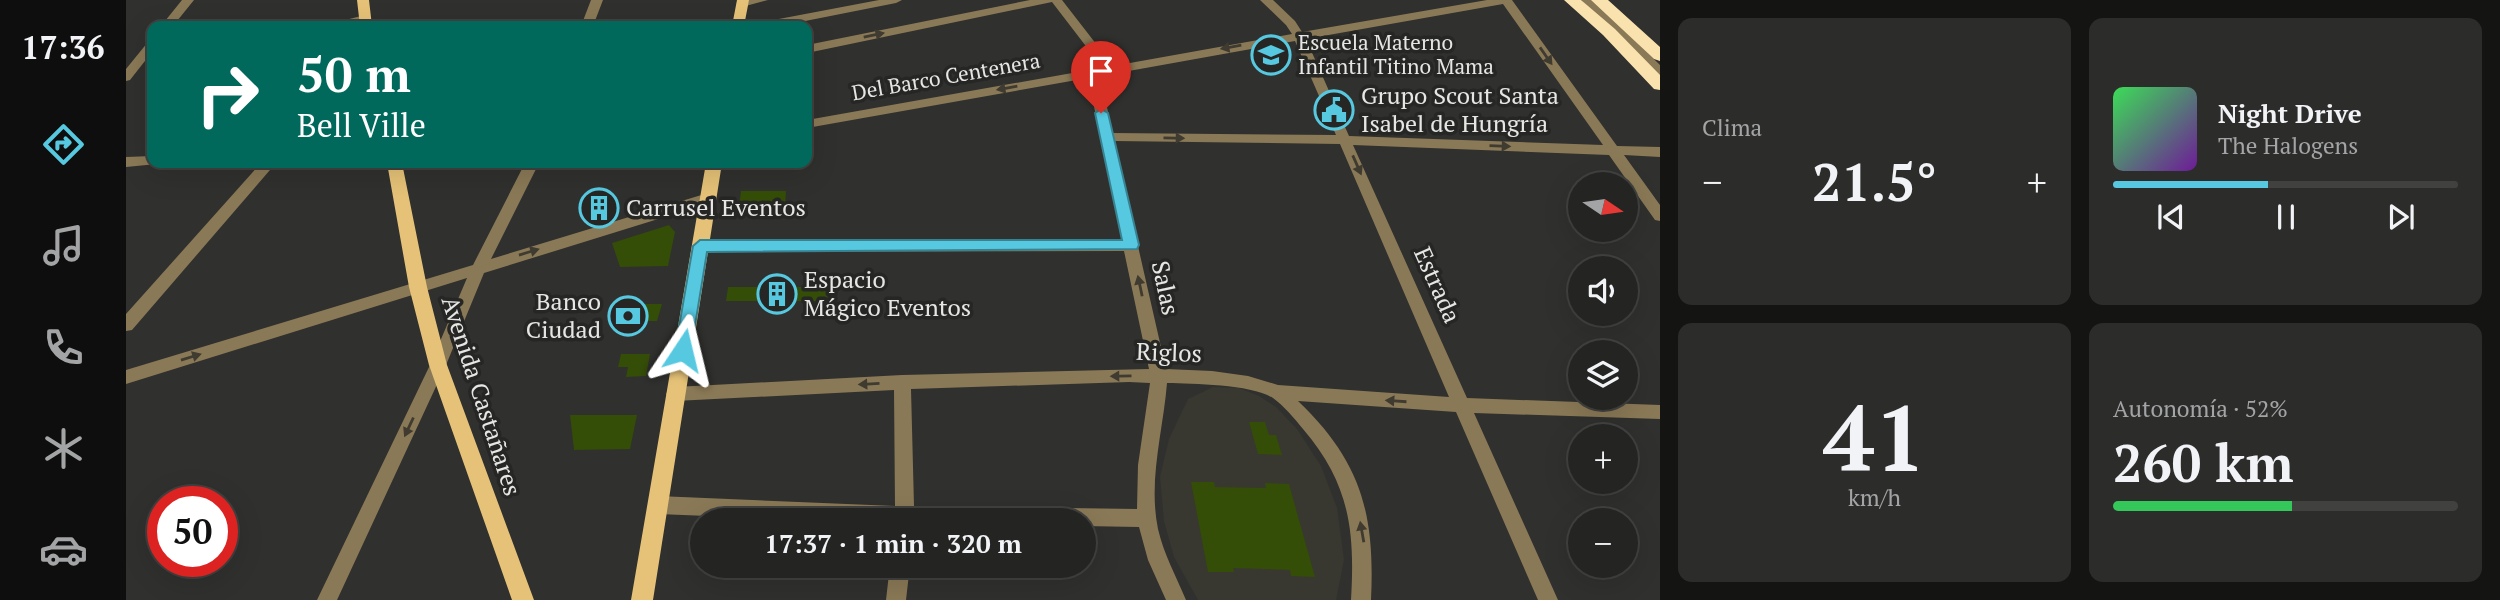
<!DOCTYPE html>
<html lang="es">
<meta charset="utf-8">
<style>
body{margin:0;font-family:"PT Serif",serif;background:#2c2c2a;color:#f1f3f6;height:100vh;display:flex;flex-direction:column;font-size:26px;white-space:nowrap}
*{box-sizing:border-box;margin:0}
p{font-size:23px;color:#a3a4a5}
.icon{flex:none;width:38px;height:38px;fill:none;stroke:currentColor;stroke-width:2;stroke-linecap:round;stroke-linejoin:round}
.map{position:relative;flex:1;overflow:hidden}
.side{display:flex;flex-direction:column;gap:18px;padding:18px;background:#141413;width:840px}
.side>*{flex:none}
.guide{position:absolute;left:21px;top:21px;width:665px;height:147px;border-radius:14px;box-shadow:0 7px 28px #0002,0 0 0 2px #414140;background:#00695c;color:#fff;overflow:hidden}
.needle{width:46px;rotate:103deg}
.controls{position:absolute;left:1442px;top:172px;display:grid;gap:14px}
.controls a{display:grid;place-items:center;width:70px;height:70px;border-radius:50%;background:#242422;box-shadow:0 7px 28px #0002,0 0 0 2px #414140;font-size:35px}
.speed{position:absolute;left:21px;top:486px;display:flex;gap:14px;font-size:35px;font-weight:700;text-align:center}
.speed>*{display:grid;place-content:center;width:91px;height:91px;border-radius:50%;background:#242422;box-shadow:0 7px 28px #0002,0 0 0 2px #414140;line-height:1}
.speed .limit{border:10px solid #d22;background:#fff;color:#111}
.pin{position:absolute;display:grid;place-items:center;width:60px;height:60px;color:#fff;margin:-72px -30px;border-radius:50% 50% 50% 0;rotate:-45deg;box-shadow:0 0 7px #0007}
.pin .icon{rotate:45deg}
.me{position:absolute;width:77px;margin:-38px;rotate:10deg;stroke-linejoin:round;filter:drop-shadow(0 0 5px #0008)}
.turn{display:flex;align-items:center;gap:24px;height:147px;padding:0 35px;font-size:32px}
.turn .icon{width:91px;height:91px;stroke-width:2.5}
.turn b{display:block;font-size:49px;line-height:60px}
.big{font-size:52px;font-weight:600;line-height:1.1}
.side .tile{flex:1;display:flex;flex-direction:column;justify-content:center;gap:10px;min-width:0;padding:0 24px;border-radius:14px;background:#2c2c2a}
.side .dial{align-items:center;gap:0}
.dial b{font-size:91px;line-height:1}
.song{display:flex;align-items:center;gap:21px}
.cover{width:84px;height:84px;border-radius:10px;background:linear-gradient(135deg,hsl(130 70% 55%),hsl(280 70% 35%))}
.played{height:7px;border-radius:4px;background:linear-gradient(90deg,#56c9e1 45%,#414140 45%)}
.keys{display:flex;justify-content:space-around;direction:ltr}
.heat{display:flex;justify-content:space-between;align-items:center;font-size:38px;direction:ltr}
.charge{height:10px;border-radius:5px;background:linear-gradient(90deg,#34c759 52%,#414140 0)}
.side .tiles{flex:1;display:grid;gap:18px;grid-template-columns:repeat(2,1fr)}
.trip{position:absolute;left:564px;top:508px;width:406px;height:70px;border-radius:35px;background:#242422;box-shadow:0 7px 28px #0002,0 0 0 2px #414140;font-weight:600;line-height:70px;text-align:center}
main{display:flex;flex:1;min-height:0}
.tab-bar{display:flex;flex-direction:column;width:126px;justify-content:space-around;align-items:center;background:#0e0e0e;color:#a3a4a5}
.tab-bar .icon{width:49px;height:49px}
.tab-bar .current{color:#56c9e1}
.tab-bar b{font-size:32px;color:#f1f3f6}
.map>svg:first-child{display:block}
.built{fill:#383830}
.building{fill:#344d07}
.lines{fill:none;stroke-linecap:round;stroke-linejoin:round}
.minor{fill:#8a7956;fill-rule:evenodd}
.major{fill:#e5c277;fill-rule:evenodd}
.highway{fill:#fae2ae;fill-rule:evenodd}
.oneway{fill:#3f3b30}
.route{fill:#56c9e1;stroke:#388392;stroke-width:2}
.labels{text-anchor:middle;stroke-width:7;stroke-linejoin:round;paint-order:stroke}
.far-poi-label{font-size:21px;fill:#e6e6e4;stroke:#262624;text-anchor:start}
.far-street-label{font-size:21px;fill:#e6e6e4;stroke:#262624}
.poi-label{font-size:24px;fill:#e6e6e4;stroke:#262624;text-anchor:start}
.street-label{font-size:24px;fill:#e6e6e4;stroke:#262624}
</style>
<main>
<nav class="tab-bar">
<b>17:36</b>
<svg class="icon current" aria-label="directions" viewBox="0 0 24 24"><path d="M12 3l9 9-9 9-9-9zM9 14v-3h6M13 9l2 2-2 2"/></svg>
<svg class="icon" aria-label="music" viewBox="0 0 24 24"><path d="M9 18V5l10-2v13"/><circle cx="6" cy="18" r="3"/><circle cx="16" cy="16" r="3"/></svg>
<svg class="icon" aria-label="phone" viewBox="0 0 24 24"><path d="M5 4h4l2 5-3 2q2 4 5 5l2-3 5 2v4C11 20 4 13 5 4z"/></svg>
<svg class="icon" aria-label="climate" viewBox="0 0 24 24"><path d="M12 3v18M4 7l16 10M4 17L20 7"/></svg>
<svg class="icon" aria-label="car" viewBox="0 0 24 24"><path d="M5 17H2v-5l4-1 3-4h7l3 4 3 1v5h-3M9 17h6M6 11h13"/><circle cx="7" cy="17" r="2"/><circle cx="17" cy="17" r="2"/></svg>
</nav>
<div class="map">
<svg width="1534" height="600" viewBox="0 0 1534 600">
<rect width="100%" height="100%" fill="#30302e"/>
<!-- built -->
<path class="built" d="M1087,387L1113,388L1133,396L1150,407L1171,429L1195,466L1211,508L1218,560L1210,600H1072L1048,557L1038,521L1034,477L1043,439L1062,399Z"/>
<!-- building -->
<path class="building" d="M615,191H660L659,207H613Z
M478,193L487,217L467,223L458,199Z
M543,225L549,232L542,266L494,267L486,243Z
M602,287H702L701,301H600Z
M489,304H536L531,321H484Z
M495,354H524L520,376L500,377L502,367H492Z
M444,415H511L504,449L448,450Z
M1123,422H1139L1143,435H1150L1156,455L1132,454Z
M1065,482H1088L1089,487L1140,488L1139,483L1163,484L1189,577L1165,576L1164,570L1107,568L1108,572H1082Z"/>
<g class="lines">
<!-- minor -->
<path class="minor" d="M56,0H68L47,26H35Z
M465,0H477L467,26H455Z
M619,0H642L616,7L610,4Z
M753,0H776L770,3L654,26H631L637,22Z
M904,0H936L981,58L976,68L1166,34L1160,25L1134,0H1147L1169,21L1176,32L1361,0H1386L1491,146L1534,147V157L1498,155L1534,205V221L1529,220L1483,155L1227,145L1341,398L1534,405V419L1348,413L1432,600H1412L1330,412L1172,401C1236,462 1249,515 1245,600H1225C1229,531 1224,484 1177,429C1169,419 1158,406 1147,398C1125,384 1068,384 1041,383C1037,432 1022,480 1032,529C1038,555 1050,576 1060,600H1040L1022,560L1013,527L957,526V520H679L532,514L525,511L523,505L525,499L532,496L769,506L768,390L549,401L543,399L540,394L543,389L549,387L776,375L1023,369L998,251L574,252L567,246L574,240H996L962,78L681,128V120L963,70L969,58L926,2L681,53V45ZM1377,4L1477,145L1223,136L1180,39ZM1169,41L1210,135L986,133L975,76ZM988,141L1214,144L1323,397L1152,385L1122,376L1086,371L1040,369ZM1003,382L1024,383L1012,465L1011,509L788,506L785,389Z
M1455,0H1467L1534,65V76L1530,75Z
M239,15L245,18L243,20L217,26H196Z
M26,41V52L4,80L0,81V69L22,42Z
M26,156V163L31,164L0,167V157Z
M135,163H150L6,330L0,331V314Z
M399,163H413L365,259L582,193L589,198L587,202L358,273L320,365L211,600H191L304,365L341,278L0,384V370L347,265Z
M764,565H784L780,600H760Z"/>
<!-- major -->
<path class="major" d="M231,0H243L246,26H234Z
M611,0H623L618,26H606Z
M261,163H276L301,287L321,365L408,600H386L303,365L283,287Z
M580,163H596L527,600H505Z"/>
<!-- highway -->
<path class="highway" d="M1438,0H1455L1489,29L1534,75V90L1528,89L1477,35Z
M1465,0H1482L1534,47V61L1528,59Z"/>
</g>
<!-- one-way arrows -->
<defs><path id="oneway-solid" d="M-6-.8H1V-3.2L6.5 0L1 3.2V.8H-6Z" transform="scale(1.75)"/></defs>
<g class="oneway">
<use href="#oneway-solid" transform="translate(748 35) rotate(-12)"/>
<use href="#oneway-solid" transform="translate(1105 47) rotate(170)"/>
<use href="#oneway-solid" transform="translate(1420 56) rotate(55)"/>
<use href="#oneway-solid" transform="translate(881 88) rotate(170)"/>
<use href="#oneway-solid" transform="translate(1048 138) rotate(1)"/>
<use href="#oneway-solid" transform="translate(1374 146) rotate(2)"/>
<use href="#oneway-solid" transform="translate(1231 165) rotate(66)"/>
<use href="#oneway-solid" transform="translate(403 252) rotate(-17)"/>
<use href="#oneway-solid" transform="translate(1014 286) rotate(-102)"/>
<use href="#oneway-solid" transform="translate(65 357) rotate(-17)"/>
<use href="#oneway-solid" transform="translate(995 376) rotate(179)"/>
<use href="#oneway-solid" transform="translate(743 384) rotate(177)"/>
<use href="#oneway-solid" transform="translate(1270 401) rotate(-176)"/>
<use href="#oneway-solid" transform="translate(283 427) rotate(115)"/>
<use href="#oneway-solid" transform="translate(1236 532) rotate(-100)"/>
</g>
<!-- route -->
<path class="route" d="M975,109L982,113L1013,245L1011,249L581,252L565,350L563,354H551L549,350L567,246L574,240H996L969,113Z"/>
<!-- icons -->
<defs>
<g id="school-ring" transform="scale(2.0125)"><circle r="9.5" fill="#262624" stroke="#56c9e1" stroke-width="1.5"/><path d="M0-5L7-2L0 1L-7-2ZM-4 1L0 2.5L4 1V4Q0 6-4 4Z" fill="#56c9e1"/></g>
<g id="civic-ring" transform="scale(2.0125)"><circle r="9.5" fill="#262624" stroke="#56c9e1" stroke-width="1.5"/><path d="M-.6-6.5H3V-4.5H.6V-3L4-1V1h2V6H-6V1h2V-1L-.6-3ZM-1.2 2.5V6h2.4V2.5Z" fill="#56c9e1"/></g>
<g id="building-ring" transform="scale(2.0125)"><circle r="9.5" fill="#262624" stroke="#56c9e1" stroke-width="1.5"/><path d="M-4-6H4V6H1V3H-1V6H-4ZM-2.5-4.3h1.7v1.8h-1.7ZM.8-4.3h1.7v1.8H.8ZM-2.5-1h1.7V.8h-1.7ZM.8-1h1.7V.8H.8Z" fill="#56c9e1"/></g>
<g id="bank-ring" transform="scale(2.0125)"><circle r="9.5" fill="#262624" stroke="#56c9e1" stroke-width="1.5"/><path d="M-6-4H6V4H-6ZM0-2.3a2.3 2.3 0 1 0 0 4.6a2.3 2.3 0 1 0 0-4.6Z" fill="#56c9e1"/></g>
</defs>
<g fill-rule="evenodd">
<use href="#school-ring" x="1145" y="55"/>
<use href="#civic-ring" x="1208" y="110"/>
<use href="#building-ring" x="473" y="208"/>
<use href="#building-ring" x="651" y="294"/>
<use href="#bank-ring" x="502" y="316"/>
</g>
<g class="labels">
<!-- far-poi labels -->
<g class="far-poi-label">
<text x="1172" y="50">Escuela Materno<tspan x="1172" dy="24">Infantil Titino Mama</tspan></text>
</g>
<!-- far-street labels -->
<g class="far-street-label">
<text transform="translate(820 77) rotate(-10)" y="7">Del Barco Centenera</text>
</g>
<!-- poi labels -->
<g class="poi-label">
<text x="1235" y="104">Grupo Scout Santa<tspan x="1235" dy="28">Isabel de Hungría</tspan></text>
<text x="500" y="216">Carrusel Eventos</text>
<text x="678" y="288">Espacio<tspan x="678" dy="28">Mágico Eventos</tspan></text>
<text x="475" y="310" text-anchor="end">Banco<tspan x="475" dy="28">Ciudad</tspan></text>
</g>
<!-- street labels -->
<g class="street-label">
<text transform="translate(1311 285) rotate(66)" y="8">Estrada</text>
<text transform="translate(1039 288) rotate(78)" y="8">Salas</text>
<text transform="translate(1043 353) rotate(2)" y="8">Riglos</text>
<text transform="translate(355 396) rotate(72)" y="8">Avenida Castañares</text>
</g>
</g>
</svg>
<div class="controls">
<a><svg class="needle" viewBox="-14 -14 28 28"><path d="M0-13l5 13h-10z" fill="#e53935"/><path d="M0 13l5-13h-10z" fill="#a3a4a5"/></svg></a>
<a><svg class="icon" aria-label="sound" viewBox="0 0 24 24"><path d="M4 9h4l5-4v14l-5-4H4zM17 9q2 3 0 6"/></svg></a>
<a><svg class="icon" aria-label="layers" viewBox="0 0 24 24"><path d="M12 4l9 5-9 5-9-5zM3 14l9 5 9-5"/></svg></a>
<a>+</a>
<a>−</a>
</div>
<div class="speed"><div class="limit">50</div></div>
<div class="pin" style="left:975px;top:113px;background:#d93025"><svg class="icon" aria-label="arrive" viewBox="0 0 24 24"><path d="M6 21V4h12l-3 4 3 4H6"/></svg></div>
<svg class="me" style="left:557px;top:350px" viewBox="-20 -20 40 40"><path d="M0-17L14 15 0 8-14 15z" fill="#56c9e1" stroke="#fff" stroke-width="4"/></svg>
<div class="trip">17:37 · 1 min · 320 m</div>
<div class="guide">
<div class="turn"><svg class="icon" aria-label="right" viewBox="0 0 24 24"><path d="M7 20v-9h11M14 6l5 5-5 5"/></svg><div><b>50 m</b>Bell Ville</div></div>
</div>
</div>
<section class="side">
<div class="tiles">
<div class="tile"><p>Clima</p>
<div class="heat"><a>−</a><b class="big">21.5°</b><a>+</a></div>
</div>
<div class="tile">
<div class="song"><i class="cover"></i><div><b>Night Drive</b><p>The Halogens</p></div></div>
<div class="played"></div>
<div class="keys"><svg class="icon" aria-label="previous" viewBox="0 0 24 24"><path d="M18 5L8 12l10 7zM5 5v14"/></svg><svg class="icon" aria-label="pause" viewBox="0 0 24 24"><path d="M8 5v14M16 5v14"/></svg><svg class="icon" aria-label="next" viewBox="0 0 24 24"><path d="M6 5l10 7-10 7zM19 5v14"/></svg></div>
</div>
<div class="tile dial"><b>41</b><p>km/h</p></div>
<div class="tile"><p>Autonomía · 52%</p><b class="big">260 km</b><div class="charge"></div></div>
</div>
</section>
</main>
